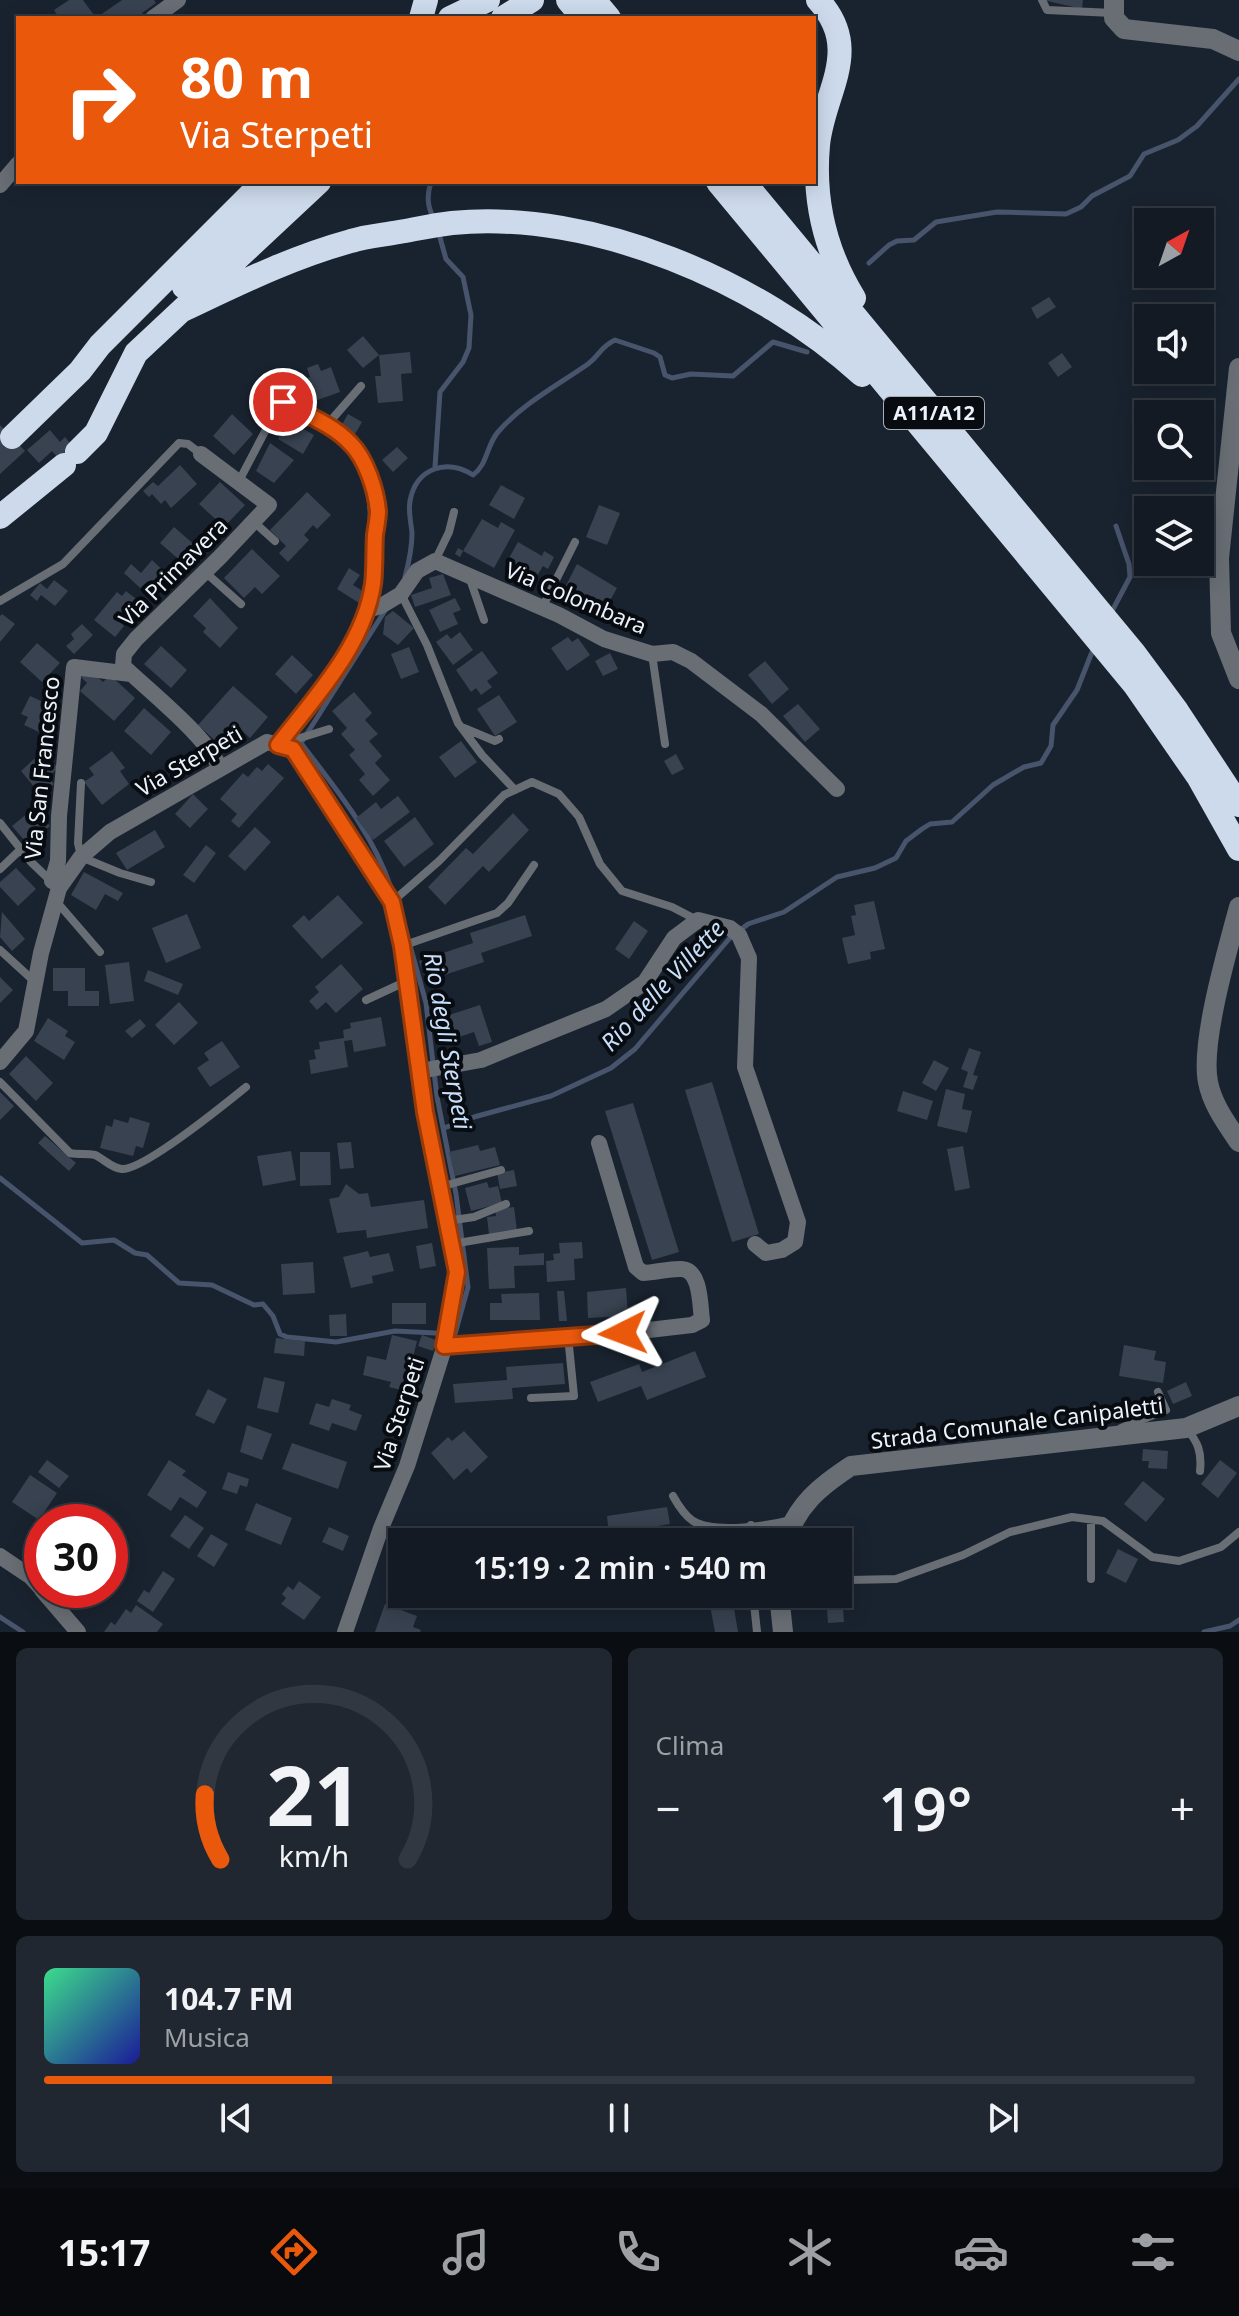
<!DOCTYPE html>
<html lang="it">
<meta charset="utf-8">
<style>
body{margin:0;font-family:"Noto Sans",sans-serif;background:#202730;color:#f1f3f6;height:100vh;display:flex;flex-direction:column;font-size:30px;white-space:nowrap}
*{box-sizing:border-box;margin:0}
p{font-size:26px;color:#9da1a6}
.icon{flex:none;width:44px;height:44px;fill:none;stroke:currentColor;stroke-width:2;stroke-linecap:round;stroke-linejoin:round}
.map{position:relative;height:1632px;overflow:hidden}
.details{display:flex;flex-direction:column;gap:16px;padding:16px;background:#0a0e13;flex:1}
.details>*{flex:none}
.top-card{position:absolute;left:16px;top:16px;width:800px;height:168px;border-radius:0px;box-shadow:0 4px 20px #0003,0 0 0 2px #323841;background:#ea580c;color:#fff;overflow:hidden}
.needle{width:52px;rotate:40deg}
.tools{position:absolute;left:1134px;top:208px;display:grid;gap:16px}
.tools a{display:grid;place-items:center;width:80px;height:80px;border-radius:0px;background:#131a23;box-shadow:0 4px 20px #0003,0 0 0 2px #323841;font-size:40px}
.speed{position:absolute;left:24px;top:1504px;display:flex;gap:16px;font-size:40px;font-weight:700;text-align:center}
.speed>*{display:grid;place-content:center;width:104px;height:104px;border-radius:50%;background:#131a23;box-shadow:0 4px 20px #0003,0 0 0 2px #323841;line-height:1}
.speed .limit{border:12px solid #d22;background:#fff;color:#111}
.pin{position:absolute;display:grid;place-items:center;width:68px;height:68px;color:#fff;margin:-34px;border:4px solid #fff;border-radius:50%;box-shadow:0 2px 8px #0007}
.me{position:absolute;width:88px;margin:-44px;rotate:267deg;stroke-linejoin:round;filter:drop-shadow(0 0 6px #0008)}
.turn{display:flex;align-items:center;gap:28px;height:168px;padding:0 32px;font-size:36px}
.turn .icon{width:104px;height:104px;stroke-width:2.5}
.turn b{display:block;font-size:56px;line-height:68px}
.big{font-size:60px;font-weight:600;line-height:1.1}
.details .widget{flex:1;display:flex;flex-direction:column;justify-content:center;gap:12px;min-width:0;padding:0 28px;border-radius:12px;background:#202730}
.details .dial{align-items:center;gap:0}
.dial svg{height:208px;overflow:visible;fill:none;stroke:#323841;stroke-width:7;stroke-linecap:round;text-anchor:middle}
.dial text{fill:#f1f3f6;stroke:none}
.song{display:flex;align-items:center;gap:24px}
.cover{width:96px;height:96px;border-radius:12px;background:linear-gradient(135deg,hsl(150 70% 55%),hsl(240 70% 35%))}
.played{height:8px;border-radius:4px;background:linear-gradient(90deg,#ea580c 25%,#323841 25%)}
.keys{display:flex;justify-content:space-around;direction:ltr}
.heat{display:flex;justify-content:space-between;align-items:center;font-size:44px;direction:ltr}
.details .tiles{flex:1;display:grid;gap:16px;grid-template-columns:1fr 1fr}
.widget:last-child{grid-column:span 2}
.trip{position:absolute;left:388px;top:1528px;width:464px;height:80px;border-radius:0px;background:#131a23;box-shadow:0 4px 20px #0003,0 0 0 2px #323841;font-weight:600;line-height:80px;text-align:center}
.menu{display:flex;height:128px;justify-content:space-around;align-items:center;background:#080a0e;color:#9da1a6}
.menu .icon{width:56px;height:56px}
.menu .active{color:#ea580c}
.menu b{font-size:36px;color:#f1f3f6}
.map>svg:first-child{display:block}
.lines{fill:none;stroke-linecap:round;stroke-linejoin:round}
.stream{stroke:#47546c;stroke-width:5}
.building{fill:#384250}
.service{stroke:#696e75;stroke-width:8}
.minor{stroke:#696e75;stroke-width:16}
.tertiary{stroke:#696e75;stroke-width:20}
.motorway{stroke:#cddaeb;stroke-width:24}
.route-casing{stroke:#983908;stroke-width:20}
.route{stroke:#ea580c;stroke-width:14}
.labels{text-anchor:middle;stroke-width:8;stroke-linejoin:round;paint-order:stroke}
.shield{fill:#080c11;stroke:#a8aeb5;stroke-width:2}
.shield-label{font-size:20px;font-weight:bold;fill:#ecf3fb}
.street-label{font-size:22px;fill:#ecf3fb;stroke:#080c11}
.water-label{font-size:24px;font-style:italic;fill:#c8dffc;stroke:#080c11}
</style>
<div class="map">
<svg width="1239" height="1632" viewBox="0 0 1239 1632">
<rect width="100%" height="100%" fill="#19232f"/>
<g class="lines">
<!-- stream -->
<path class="stream" d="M431,182C427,195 427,205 433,217
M869,263L889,245L897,241L914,240L936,222L997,212L1066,214L1081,207L1092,196L1130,176L1144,154L1178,140L1197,126L1239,79
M435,467L440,392L463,362L469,348L471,315L463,277L446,259L439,234
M405,577C409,562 412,548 412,533C411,522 408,512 410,501C416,468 447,458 473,475C488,464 486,446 498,432C522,404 558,385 588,364C600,355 600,347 615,340L654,353L660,357L665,375L672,378L691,374L733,376L773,342L807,352
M386,609L301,743C335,788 373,833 391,888
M1111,613L1130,577L1129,564L1116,526
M444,1128L474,1117L551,1096L611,1068L635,1049L729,939L748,924L784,912L837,877L875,868L896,858L906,841L922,829L930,824L952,822L993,785L1024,767L1041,763L1051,746L1053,725L1077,690L1094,647
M0,1178L82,1243L114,1240L135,1253L147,1255L179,1283L212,1285L254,1305L263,1304L273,1316L280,1334L287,1337L336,1342L395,1331L455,1334L468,1287L456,1194L437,1097L426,1003L406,931
M0,1617L23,1632
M1204,1632L1230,1626L1239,1620"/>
</g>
<!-- building -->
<path class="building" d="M69,0H83L96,18L122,0H154L156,3L142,13L146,18H59L54,10Z
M1043,0H1083L1082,9Z
M1049,297L1056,307L1037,319L1031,308Z
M363,336L379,355L363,368L347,350Z
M410,352L412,373L401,374L403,401L378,403L375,376H381L379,355Z
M1062,353L1072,367L1058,377L1048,363Z
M318,364L321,371L331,367L340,392L309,403L300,381L310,377L307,368Z
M232,414L253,434L234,455L213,436Z
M348,414L362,422L354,436L340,428Z
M289,421L314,435L303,454L278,439Z
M0,425L25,451L0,474Z
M50,430L60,442L65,437L80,455L66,467L52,451L39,463L27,450Z
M270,443L294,460L274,483L256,471Z
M397,447L408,458L393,472L382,460Z
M180,465L197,484L171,508L165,500L161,504L152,494L149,497L143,491L153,482L158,486Z
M220,482L245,505L224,527L199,504Z
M501,485L525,498L514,519L489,505Z
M307,492L331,515L317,529L313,525L304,535L309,540L288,562L279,553L286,546L270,530Z
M599,505L620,513L607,545L586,537Z
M482,519L498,528L501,522L515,530L494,568L463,551L460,557L455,554L458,548L463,551Z
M174,527L197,547L183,563L160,543Z
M518,542L542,556L544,551L554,557L548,569L543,566L534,581L505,565Z
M252,549L280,576L262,594L255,587L244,598L224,578Z
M152,560L169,576L150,597L124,573L131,564L141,573Z
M577,564L617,588L607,606L586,596L582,604L562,593Z
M349,568L360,575L353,585L366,593L359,603L337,589Z
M443,574L451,595L415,607L411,595L432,588L429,578Z
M54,580L68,591L55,606L41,595L37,601L30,595L40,583L47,589Z
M126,591L144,605L134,617L129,613L121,623L124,626L115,637L94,620L117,592L122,596Z
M210,598L238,628L220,648L203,632L206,628L193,616Z
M455,598L461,610L453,613L458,624L440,632L429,610Z
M393,611L414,628L398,645L383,634L385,617Z
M2,614L15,624L0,642V616Z
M82,624L93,635L74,654L66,646L74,639L71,634Z
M460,632L473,650L453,665L436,642L447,634L451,639Z
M568,637L572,642L578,638L590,655L567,671L551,648Z
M37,643L60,663L42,682L20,662Z
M161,646L187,670L171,688L144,664Z
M409,647L419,672L401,679L391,654Z
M482,651L498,673L487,681L492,687L481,695L476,688L471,692L456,670Z
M610,653L618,669L603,676L595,661Z
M292,655L313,675L296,694L275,674Z
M765,661L789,689L772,704L748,675Z
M88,669L103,682L110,675L135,698L114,721L80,691L87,683L81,677Z
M233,686L268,717L250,738L239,728L222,747L198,725Z
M354,692L372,713L365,720L378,734L369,741L382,756L375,763L390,780L373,796L359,780L365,774L349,755L355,750L341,734L347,728L332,711Z
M499,695L517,722L495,736L477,709Z
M30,696L52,706L39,732L24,725L28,717L21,714Z
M798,704L820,729L805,742L783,716Z
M144,708L171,732L151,755L124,731Z
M461,741L477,762L455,778L439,757Z
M43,751L58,768L48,777L54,784L41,795L21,771Z
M112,751L125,768L120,771L129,784L102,805L84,782L94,775L89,768Z
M676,754L684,769L672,775L664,761Z
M268,764L284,778L239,828L231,821L237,814L220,799L243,773L248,777L257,767L262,771Z
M193,794L208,809L190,828L175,814Z
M398,796L410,812L373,840L356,818L376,802L381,809Z
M34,808L50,826L44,831L47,835L31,848L12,826Z
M513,813L529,830L489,872L483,866L445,905L428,887L466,848L473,854Z
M415,817L434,844L404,867L384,841Z
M255,827L271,842L245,871L228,856Z
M155,830L165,847L127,870L116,853Z
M206,845L216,853L194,883L183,875Z
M16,868L36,889L18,906L0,887V882Z
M84,872L123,893L118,901L105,894L96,910L71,895Z
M338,895L363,923L322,959L292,926L304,915L309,921Z
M874,901L885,949L870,952L871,959L848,964L842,938L855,935L851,916L856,915L854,905Z
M2,912L25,939L12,951L0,937Z
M187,914L201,948L166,963L152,928Z
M525,915L532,936L481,953L484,962L426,981L419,961L473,943L470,933Z
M634,921L648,931L629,959L615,949Z
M129,962L134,1001L110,1004L105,965Z
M341,964L363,989L336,1013L326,1002L317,1010L309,1001L319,992L315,987Z
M53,968H85V991H99V1006H68V991H53Z
M148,970L183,984L178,995L144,981Z
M0,977L13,990L0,1003Z
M179,1002L198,1023L174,1045L155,1025Z
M480,1005L492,1042L479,1046L474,1032L453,1039L446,1016Z
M381,1017L386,1046L354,1052L352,1040L344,1041L348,1067L311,1074L309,1060L316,1059L314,1050L320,1049L319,1042L344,1038L343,1030L351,1028L350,1023Z
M48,1018L68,1031L65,1036L75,1042L64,1060L34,1041Z
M140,1019L146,1026L132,1038L125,1031Z
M222,1041L240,1067L210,1087L197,1068L209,1060L204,1053Z
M969,1048L981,1052L973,1075L978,1076L973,1090L963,1087L968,1072L961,1069Z
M26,1056L53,1083L36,1101L9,1074Z
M934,1060L949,1068L936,1091L922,1083Z
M712,1082L759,1234L732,1242L685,1090Z
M946,1089L965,1094L962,1109L972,1111L967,1133L937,1126Z
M903,1091L933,1101L927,1120L897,1111Z
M0,1092L14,1106L0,1120Z
M633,1103L679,1252L652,1260L605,1111Z
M130,1117L150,1123L143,1148L136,1146L133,1156L100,1148L106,1125L112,1127L114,1119L128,1123Z
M45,1136L76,1163L69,1171L38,1143Z
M351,1142L354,1168L340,1169L337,1143Z
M478,1145L480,1151L495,1147L500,1165L455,1176L449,1152Z
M963,1146L970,1188L955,1191L947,1149Z
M291,1151L296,1180L263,1186L257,1156Z
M300,1152H330L331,1185L300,1186Z
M514,1170L517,1186L500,1189L497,1173Z
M487,1182L489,1188L498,1186L502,1203L471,1211L465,1188Z
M346,1184L359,1194L368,1193L371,1207L424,1200L428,1228L367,1238L366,1230L337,1233L329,1199L339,1197Z
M514,1207L517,1231L489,1235L487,1217L496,1216L495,1209Z
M582,1242L583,1258L574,1259L575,1280L547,1282L546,1261L554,1260L553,1254L560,1253L559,1243Z
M432,1243L436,1266L420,1269L416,1246Z
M519,1247V1255L544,1253V1265L514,1266L515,1288L489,1289L487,1248Z
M368,1251L370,1257L389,1253L394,1271L372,1276L373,1283L351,1288L343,1257Z
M313,1262L315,1293L283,1295L281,1264Z
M626,1288L628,1316L588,1318L587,1292Z
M557,1291H564L567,1321H559Z
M539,1293L540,1320H490V1303H502L501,1294Z
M392,1303H426V1324H392Z
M346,1314L347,1336H330L329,1315Z
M392,1335L417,1341L405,1391L389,1387L391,1382L363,1375L367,1356L386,1360Z
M422,1335L436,1340L433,1351L418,1346Z
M276,1338L305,1341L304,1356L274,1353Z
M1124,1345L1156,1351L1154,1360L1166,1362L1163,1383L1119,1376Z
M695,1351L706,1377L647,1400L641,1386L598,1402L590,1382L639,1364L642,1372Z
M563,1363L565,1384L512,1388L513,1399L455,1403L453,1384L507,1380L506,1367Z
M264,1377L285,1382L278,1413L257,1408Z
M1186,1382L1192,1396L1173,1404L1167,1391Z
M208,1389L227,1399L214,1424L195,1415Z
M332,1399L351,1405L349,1410L362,1415L356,1431L332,1423L329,1431L309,1424L316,1403L329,1407Z
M247,1425L272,1434L262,1460L240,1452Z
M464,1431L488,1457L471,1473L467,1468L454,1480L431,1453L448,1437L452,1441Z
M292,1443L347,1462L338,1489L282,1469Z
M1143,1449L1168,1451L1167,1469L1148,1468L1149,1461H1142Z
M47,1460L69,1476L59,1488L38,1472Z
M169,1460L186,1471L182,1475L207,1492L197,1508L180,1497L171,1511L147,1495Z
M1220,1460L1237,1473L1218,1498L1201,1484Z
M228,1472L249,1479L247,1487L240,1485L237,1494L222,1489Z
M30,1475L57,1493L39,1520L12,1502Z
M1143,1481L1165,1499L1146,1522L1124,1504Z
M256,1503L292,1518L281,1545L245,1530Z
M667,1507L670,1524L609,1534L607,1516Z
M185,1515L204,1528L189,1549L170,1536Z
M329,1527L349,1536L343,1551L322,1542Z
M38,1528L42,1531V1564L23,1552Z
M211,1534L228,1544L214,1567L197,1556Z
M1118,1549L1138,1559L1126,1583L1106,1573Z
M163,1571L175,1579L153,1612L137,1601L144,1590L149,1593Z
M299,1581L321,1597L304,1620L281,1604L286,1598L282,1594L288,1586L293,1590Z
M732,1596L738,1632H715L709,1600Z
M385,1604L417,1616L413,1627L421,1630L420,1632H375Z
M136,1605L163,1624L157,1632H104L111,1622L115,1625L126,1609L131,1613Z
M843,1608L844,1622L828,1623L827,1609Z"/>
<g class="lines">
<!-- service -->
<path class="service" d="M1042,0L1047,10L1113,13
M326,426L361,386
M239,481L281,401
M254,522L275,541
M435,561L449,532L454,512
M205,572L241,604
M470,579L484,620
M401,594L427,645L458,723L482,755L515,790
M0,601L63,564L179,443L188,444L201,454
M542,608L575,542
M652,654L665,744
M464,728L495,741L499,739
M284,743L329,729
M81,783L78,843L81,857L120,873L151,882
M0,823L31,862L52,882
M0,869L21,849
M56,901L100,952
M392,902L439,861L504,795L532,782L559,794L579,817L600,864L622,891L672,907L697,920
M402,946L497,913L508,903L534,865
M0,950L35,982
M366,1000L407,981
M0,1082L70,1153C79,1155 87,1153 95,1155C104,1159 111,1168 122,1169C144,1170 225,1104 246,1087
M440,1187L501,1170
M447,1221L474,1217L506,1204
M452,1244L529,1231
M531,1398L574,1396L568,1336
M1121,1428L1166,1410L1158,1392
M1186,1428C1198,1442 1202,1452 1200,1471
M673,1496C678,1505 684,1515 693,1521C714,1534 767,1526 790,1520
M751,1525L755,1542
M683,1542L718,1528
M838,1577L849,1580L896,1579L963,1555L1010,1532L1072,1517L1103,1521L1152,1557L1179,1561L1221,1547L1239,1532
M1091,1579V1520
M753,1594L757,1632"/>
<!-- minor -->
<path class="minor" d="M153,18L178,0
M0,185L18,164
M201,454L269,505L220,557L136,639L124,654L123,666C148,690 210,739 220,769
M367,610L381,606L401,594L417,571L435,561L559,615L604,639L652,654L673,652L691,661L761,714L837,789
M278,745C314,698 365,645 373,583C375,567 374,550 375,534C378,503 373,465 349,442C331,424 304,413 281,401
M52,881L58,861L59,816L74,667L131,674
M0,1062L26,1031L41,953L59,888L81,857L110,832L267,742L293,749L392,902L402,946L425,1112L457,1272L445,1345L407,1466L381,1528L345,1632
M420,1071L481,1060L606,1009L645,982L674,938L698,920L730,928L739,935L749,958L745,1067L798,1222L795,1242L782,1250L766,1253L755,1244
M444,1346L623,1333L692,1325L702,1320C700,1306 701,1270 682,1269C670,1268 655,1273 643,1273L636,1267L599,1143
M0,1556L31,1577L42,1589
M42,1590L78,1632"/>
<!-- tertiary -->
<path class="tertiary" d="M1114,0V18L1124,29L1213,39L1239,51
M1239,368L1219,558L1221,633L1239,679
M1239,907C1228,948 1200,1043 1208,1082C1212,1104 1227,1124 1239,1142
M785,1542C797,1505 819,1487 851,1466L1186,1428L1239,1406
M779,1594L783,1632"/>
<!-- motorway -->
<path class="motorway" d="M568,0L583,18
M594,0L609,18
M818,0C864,50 823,92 818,145C813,200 825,251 854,298
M421,18L426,0
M450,18L488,0
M503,18L532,0
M718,182L1134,684L1199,778L1239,849
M744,182L1134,653L1177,711L1239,805
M184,287L293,182
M183,310C238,284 292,257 351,241C366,236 383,235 399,232C416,229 434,225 452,223C593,209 760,282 862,375
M12,437L80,371L100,345L263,182
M77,452L96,433L136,353L319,182
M0,517L64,465"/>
</g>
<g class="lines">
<!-- route casing -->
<g class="route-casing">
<path id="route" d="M283,402C305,414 334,425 351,444C366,459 376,490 378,511C378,519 376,527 375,535C374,551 375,568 373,584C364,646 314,698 278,745L293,749L392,902L402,946L425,1112L457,1272L444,1346L623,1333"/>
</g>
<!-- route -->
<use href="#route" class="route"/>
</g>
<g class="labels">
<!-- shield labels -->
<rect class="shield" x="884" y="397" width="100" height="32" rx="6"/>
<g class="shield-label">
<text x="934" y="420">A11/A12</text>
</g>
<!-- street labels -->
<g class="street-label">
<text transform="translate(173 572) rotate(-45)" y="8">Via Primavera</text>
<text transform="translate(576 598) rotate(23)" y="8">Via Colombara</text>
<text transform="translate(189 761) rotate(-30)" y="8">Via Sterpeti</text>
<text transform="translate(42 768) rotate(-84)" y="8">Via San Francesco</text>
<text transform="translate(399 1414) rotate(-72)" y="8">Via Sterpeti</text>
<text transform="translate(1017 1423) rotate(-7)" y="8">Strada Comunale Canipaletti</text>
</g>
<!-- water labels -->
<g class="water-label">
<text transform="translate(663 986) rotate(-47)" y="8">Rio delle Villette</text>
<text transform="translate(447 1041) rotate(80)" y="8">Rio degli Sterpeti</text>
</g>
</g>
</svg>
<div class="tools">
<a><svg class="needle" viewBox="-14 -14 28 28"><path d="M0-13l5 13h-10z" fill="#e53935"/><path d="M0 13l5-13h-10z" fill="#9da1a6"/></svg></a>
<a><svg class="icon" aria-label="sound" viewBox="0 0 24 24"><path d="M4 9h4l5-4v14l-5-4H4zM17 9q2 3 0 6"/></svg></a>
<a><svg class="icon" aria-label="search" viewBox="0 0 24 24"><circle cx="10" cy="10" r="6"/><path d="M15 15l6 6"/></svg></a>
<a><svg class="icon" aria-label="layers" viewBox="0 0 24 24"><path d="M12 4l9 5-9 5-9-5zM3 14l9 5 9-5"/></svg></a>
</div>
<div class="speed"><div class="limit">30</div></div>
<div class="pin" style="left:283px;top:402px;background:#d93025"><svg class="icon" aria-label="arrive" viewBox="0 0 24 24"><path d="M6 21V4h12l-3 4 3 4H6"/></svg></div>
<svg class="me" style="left:623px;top:1333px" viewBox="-20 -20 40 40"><path d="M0-17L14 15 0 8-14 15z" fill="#ea580c" stroke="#fff" stroke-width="4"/></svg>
<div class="trip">15:19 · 2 min · 540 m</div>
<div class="top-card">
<div class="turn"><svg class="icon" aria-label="right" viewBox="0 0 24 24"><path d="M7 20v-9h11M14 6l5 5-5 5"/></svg><div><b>80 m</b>Via Sterpeti</div></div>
</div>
</div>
<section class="details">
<div class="tiles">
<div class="widget dial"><svg viewBox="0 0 100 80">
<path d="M14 69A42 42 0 1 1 86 69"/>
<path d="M14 69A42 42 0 0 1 8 44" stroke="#ea580c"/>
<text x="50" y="56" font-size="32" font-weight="700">21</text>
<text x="50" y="72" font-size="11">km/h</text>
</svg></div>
<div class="widget"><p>Clima</p>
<div class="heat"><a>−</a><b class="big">19°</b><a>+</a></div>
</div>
<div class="widget">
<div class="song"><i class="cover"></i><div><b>104.7 FM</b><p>Musica</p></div></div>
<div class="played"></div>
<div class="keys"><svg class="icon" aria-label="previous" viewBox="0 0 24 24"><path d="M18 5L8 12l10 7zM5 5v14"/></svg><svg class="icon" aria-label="pause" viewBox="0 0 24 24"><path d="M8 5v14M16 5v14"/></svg><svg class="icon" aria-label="next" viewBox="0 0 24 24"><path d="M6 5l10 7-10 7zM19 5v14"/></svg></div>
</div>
</div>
</section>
<nav class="menu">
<b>15:17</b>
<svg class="icon active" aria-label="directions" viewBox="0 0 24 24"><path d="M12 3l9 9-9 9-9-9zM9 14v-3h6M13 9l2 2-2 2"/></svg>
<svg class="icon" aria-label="music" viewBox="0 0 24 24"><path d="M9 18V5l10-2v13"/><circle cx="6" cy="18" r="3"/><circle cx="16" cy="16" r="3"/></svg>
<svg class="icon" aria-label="phone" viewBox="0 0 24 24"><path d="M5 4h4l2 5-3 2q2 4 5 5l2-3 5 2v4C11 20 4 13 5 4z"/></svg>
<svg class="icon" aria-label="climate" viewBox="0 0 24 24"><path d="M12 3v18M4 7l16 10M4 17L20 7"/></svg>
<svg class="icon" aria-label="car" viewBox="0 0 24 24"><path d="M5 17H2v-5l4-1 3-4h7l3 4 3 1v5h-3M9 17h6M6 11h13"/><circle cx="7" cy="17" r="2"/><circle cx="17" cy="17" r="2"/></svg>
<svg class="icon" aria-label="filters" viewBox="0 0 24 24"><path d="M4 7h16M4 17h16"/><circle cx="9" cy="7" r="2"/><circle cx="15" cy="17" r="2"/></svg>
</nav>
